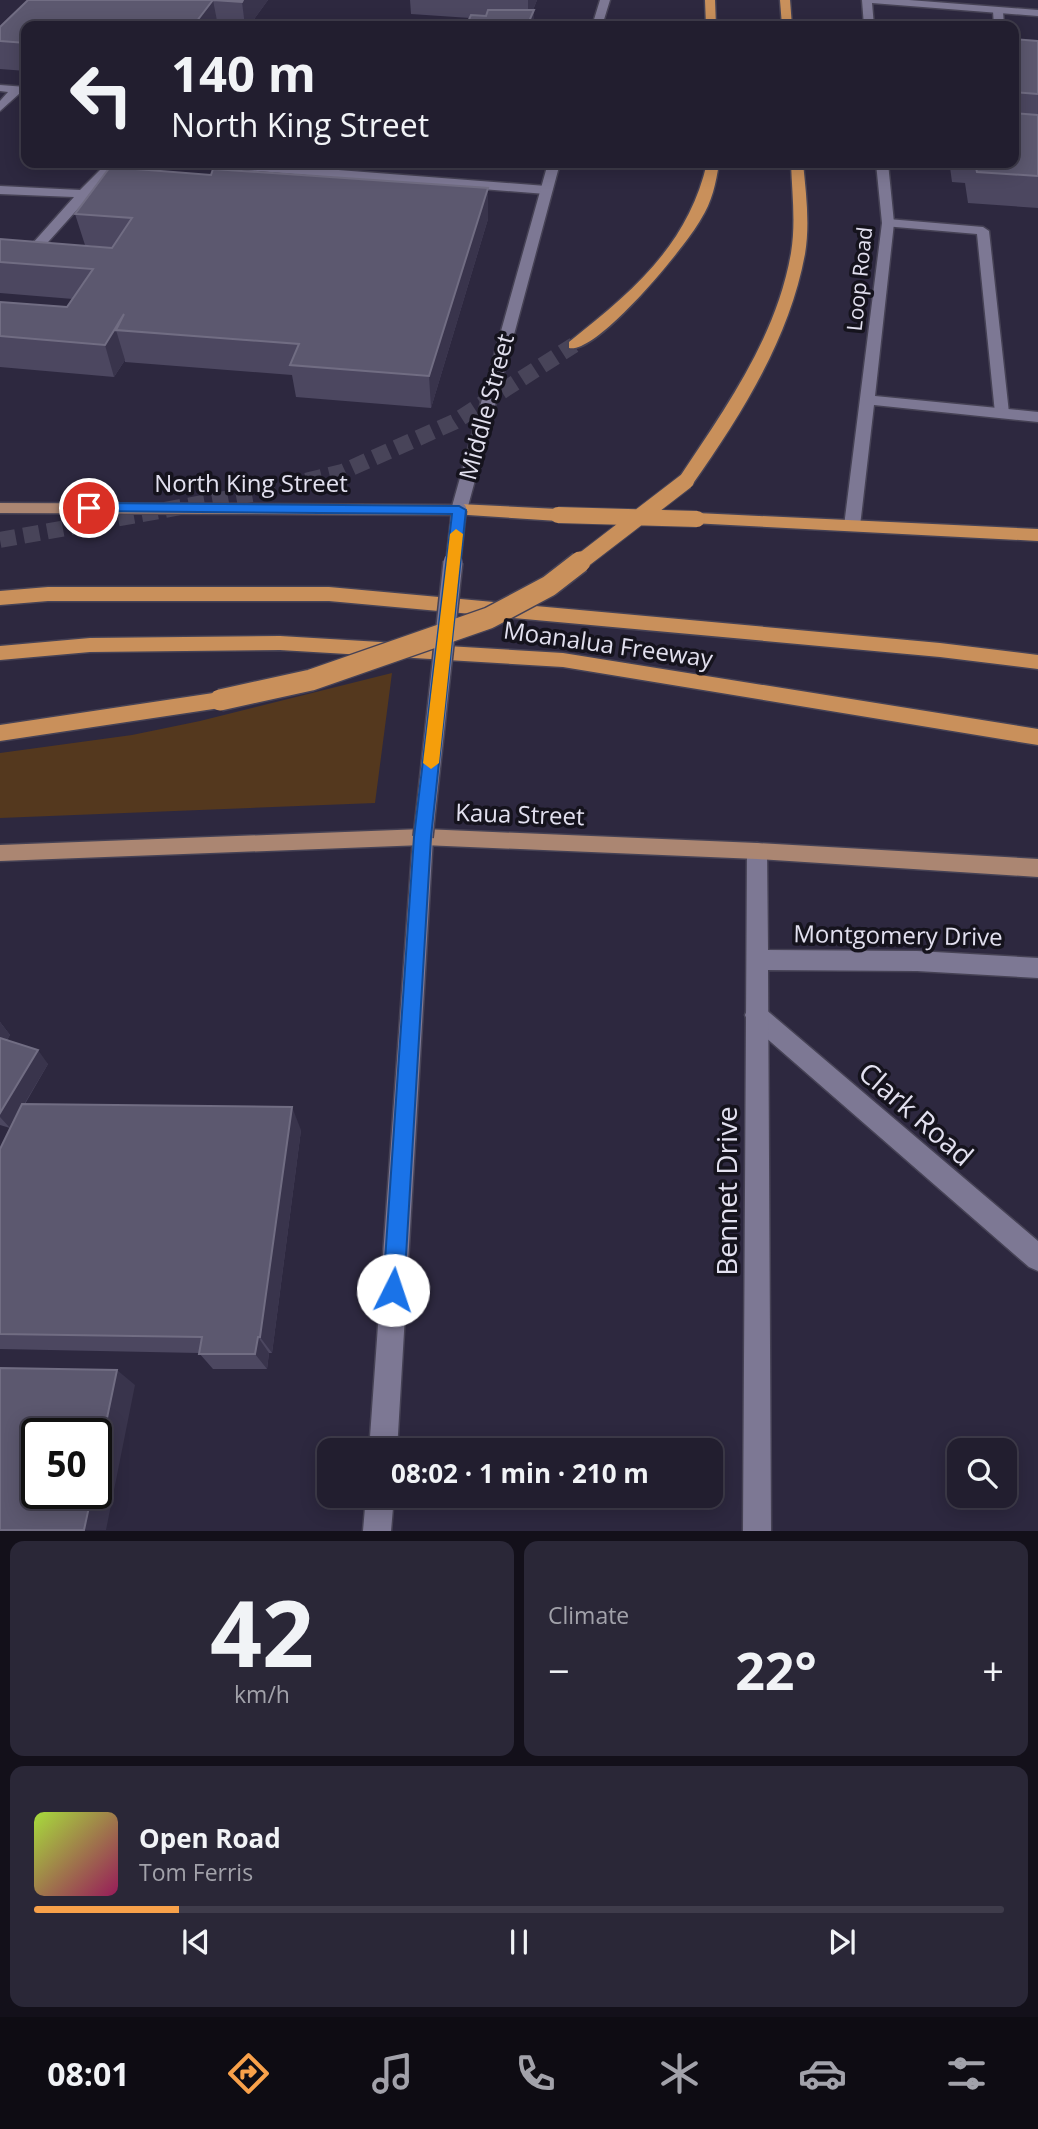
<!DOCTYPE html>
<meta charset="utf-8">
<style>
body{margin:0;font-family:"Open Sans",sans-serif;background:#2a2737;color:#f1f3f6;height:100vh;display:flex;flex-direction:column;font-size:26px;white-space:nowrap}
*{box-sizing:border-box;margin:0}
p{font-size:23px;color:#a2a2aa}
.icon{flex:none;width:38px;height:38px;fill:none;stroke:currentColor;stroke-width:2;stroke-linecap:round;stroke-linejoin:round}
.map{position:relative;height:1531px;overflow:hidden}
.panel{display:flex;flex-direction:column;gap:10px;padding:10px;background:#13101a;flex:1}
.panel>*{flex:none}
.hud{position:absolute;left:21px;top:21px;width:998px;height:147px;border-radius:14px;box-shadow:0 4px 18px #0003,0 0 0 2px #3f3c4b;background:#221e2f;color:#f1f3f6;overflow:hidden}
.buttons{position:absolute;left:947px;top:1438px;display:grid;gap:14px}
.buttons a{display:grid;place-items:center;width:70px;height:70px;border-radius:14px;background:#221e2f;box-shadow:0 4px 18px #0003,0 0 0 2px #3f3c4b;font-size:35px}
.speed{position:absolute;left:21px;top:1418px;display:flex;gap:14px;font-size:35px;font-weight:700;text-align:center}
.speed>*{display:grid;place-content:center;width:91px;height:91px;border-radius:50%;background:#221e2f;box-shadow:0 4px 18px #0003,0 0 0 2px #3f3c4b;line-height:1}
.speed .limit{border:4px solid #111;border-radius:10px;background:#fff;color:#111}
.pin{position:absolute;display:grid;place-items:center;width:60px;height:60px;color:#fff;margin:-30px;border:4px solid #fff;border-radius:50%;box-shadow:0 2px 7px #0007}
.me{position:absolute;width:77px;margin:-38px;rotate:4deg;stroke-linejoin:round;filter:drop-shadow(0 0 5px #0008)}
.turn{display:flex;align-items:center;gap:24px;height:147px;padding:0 35px;font-size:32px}
.turn .icon{width:91px;height:91px;stroke-width:2.5}
.turn b{display:block;font-size:49px;line-height:60px}
.big{font-size:52px;font-weight:700;line-height:1.1}
.panel .card{flex:1;display:flex;flex-direction:column;justify-content:center;gap:10px;min-width:0;padding:0 24px;border-radius:14px;background:#2a2737}
.panel .dial{align-items:center;gap:0}
.dial b{font-size:91px;line-height:1}
.song{display:flex;align-items:center;gap:21px}
.cover{width:84px;height:84px;border-radius:10px;background:linear-gradient(135deg,hsl(80 70% 55%),hsl(330 70% 35%))}
.played{height:7px;border-radius:4px;background:linear-gradient(90deg,#f8a14a 15%,#3f3c4b 15%)}
.keys{display:flex;justify-content:space-around;direction:ltr}
.heat{display:flex;justify-content:space-between;align-items:center;font-size:38px;direction:ltr}
.panel .tiles{flex:1;display:grid;gap:10px;grid-template-columns:1fr 1fr}
.card:last-child{grid-column:span 2}
.trip{position:absolute;left:317px;top:1438px;width:406px;height:70px;border-radius:14px;background:#221e2f;box-shadow:0 4px 18px #0003,0 0 0 2px #3f3c4b;font-weight:700;line-height:70px;text-align:center}
.tabs{display:flex;height:112px;justify-content:space-around;align-items:center;background:#0e0c13;color:#a2a2aa}
.tabs .icon{width:49px;height:49px}
.tabs .on{color:#f8a14a}
.tabs b{font-size:32px;color:#f1f3f6}
.map>svg:first-child{display:block}
.green{fill:#54381e}
.lines{fill:none;stroke-linecap:round;stroke-linejoin:round}
.motorway-tunnel{stroke:#484459;stroke-width:16;stroke-dasharray:16 8;stroke-linecap:butt}
.service-casing{stroke:#464255;stroke-width:3}
.minor-casing{stroke:#464255;stroke-width:3}
.secondary-casing{stroke:#464255;stroke-width:3}
.primary-casing{stroke:#464255;stroke-width:3}
.motorway-casing{stroke:#464255;stroke-width:3}
.service{fill:#7d7894;fill-rule:evenodd}
.minor{fill:#7d7894;fill-rule:evenodd}
.secondary{fill:#7d7894;fill-rule:evenodd}
.primary{fill:#ab8672;fill-rule:evenodd}
.motorway{fill:#c9905b;fill-rule:evenodd}
.secondary-bridge-far1-casing{stroke:#464255;stroke-width:17;stroke-linecap:butt}
.secondary-bridge-casing{stroke:#464255;stroke-width:22;stroke-linecap:butt}
.motorway-bridge-far1-casing{stroke:#464255;stroke-width:18;stroke-linecap:butt}
.motorway-bridge-casing{stroke:#464255;stroke-width:24;stroke-linecap:butt}
.secondary-bridge-far1{stroke:#7d7894;stroke-width:15}
.secondary-bridge{stroke:#7d7894;stroke-width:19}
.motorway-bridge-far1{stroke:#c9905b;stroke-width:16}
.motorway-bridge{stroke:#c9905b;stroke-width:21}
.wall{fill:#4c4760}
.shaded-wall{fill:#39344c}
.building{fill:#5c586f;stroke:#716d83;stroke-width:2}
.route{fill:#1a73e8;stroke:#114b97;stroke-width:2}
.slow{fill:#f59e0b}
.labels{text-anchor:middle;stroke-width:7;stroke-linejoin:round;paint-order:stroke}
.far-street-label{font-size:21px;fill:#e2e0ef;stroke:#15131d}
.street-label{font-size:24px;fill:#e2e0ef;stroke:#15131d}
.near-street-label{font-size:28px;fill:#e2e0ef;stroke:#15131d}
</style>
<div class="map">
<svg width="1038" height="1531" viewBox="0 0 1038 1531">
<rect width="100%" height="100%" fill="#2d283f"/>
<!-- green -->
<path class="green" d="M392,673L375,803L0,818V753L132,735L200,721Z"/>
<g class="lines">
<!-- motorway-tunnel -->
<path class="motorway-tunnel" d="M0,540L252,494L342,472L454,422L574,345"/>
<!-- service casing -->
<g class="service-casing">
<path id="service" d="M998,8L1003,11L1004,26H994L993,11Z
M0,85L26,87V93H20L0,111V101L8,92L0,91Z
M107,163H119L40,251L0,249V241L32,244L74,197L0,194V186L80,190Z
M201,163H248L546,186L552,190L546,194L207,167Z
M888,219L983,227L989,231L1009,413L1007,416L1002,418L995,413L977,234L884,226V220Z
M756,1005L764,1008L1038,1241V1271L1029,1267L748,1022L745,1015L748,1008Z"/>
</g>
<!-- minor casing -->
<g class="minor-casing">
<path id="minor" d="M862,0H909L1038,10V16L872,3L874,26H864Z
M876,163H888L894,223L875,396L1038,412V422L874,405L860,526L852,531L844,526L882,223Z
M757,843L764,845L767,851L768,950L917,951L1038,958V978L917,971L768,970L771,1531H743L747,851L750,845Z"/>
</g>
<!-- secondary casing -->
<g class="secondary-casing">
<path id="secondary" d="M600,0H610L602,26H592Z
M548,163H560L467,510L459,515L451,510Z
M423,829L430,831L433,837L397,1451H369L413,837L416,831Z
M366,1496H394L391,1531H363Z"/>
</g>
<!-- primary casing -->
<g class="primary-casing">
<path id="primary" d="M0,503L459,505L467,510L459,515L0,513Z
M423,829L757,843L1038,859V877L757,859L423,845L0,861V845Z"/>
</g>
<!-- motorway casing -->
<g class="motorway-casing">
<path id="motorway" d="M705,0H715L716,26H706Z
M780,0H790L792,26H782Z
M707,163H719C716,183 712,202 701,219C687,245 597,355 569,348V342C633,291 688,245 707,163Z
M791,163H803C806,193 810,224 805,254C789,340 741,415 692,485H680L677,481C724,410 776,339 791,253C796,223 792,193 791,163Z
M459,504L558,509L567,515L558,521L453,514L450,510L453,506Z
M697,513L1038,529V541L691,523L688,519Z
M48,587H329L940,643L1038,655V669L940,657L329,601H48L0,605V591Z
M280,636L563,653L1038,729V745L563,667L280,650L90,652L0,660V646L90,638Z
M220,692L227,695L230,700L227,705L220,708L0,741V725Z"/>
</g>
<!-- service -->
<use href="#service" class="service"/>
<!-- minor -->
<use href="#minor" class="minor"/>
<!-- secondary -->
<use href="#secondary" class="secondary"/>
<!-- primary -->
<use href="#primary" class="primary"/>
<!-- motorway -->
<use href="#motorway" class="motorway"/>
<!-- secondary-bridge-far1 casing -->
<g class="secondary-bridge-far1-casing">
<path id="secondary-bridge-far1" d="M453,564L459,510"/>
</g>
<!-- secondary-bridge casing -->
<g class="secondary-bridge-casing">
<path id="secondary-bridge" d="M423,837L453,562"/>
</g>
<!-- motorway-bridge-far1 casing -->
<g class="motorway-bridge-far1-casing">
<path id="motorway-bridge-far1" d="M558,515L697,519
M578,564L686,481"/>
</g>
<!-- motorway-bridge casing -->
<g class="motorway-bridge-casing">
<path id="motorway-bridge" d="M220,700L311,680L489,618L549,586L580,562"/>
</g>
<!-- secondary-bridge-far1 -->
<use href="#secondary-bridge-far1" class="secondary-bridge-far1"/>
<!-- secondary-bridge -->
<use href="#secondary-bridge" class="secondary-bridge"/>
<!-- motorway-bridge-far1 -->
<use href="#motorway-bridge-far1" class="motorway-bridge-far1"/>
<!-- motorway-bridge -->
<use href="#motorway-bridge" class="motorway-bridge"/>
</g>
<!-- wall -->
<path class="wall" d="M28,0H268L249,26H26V71L0,69V27Z
M410,0H537L533,10L470,18L411,14Z
M1013,39L1038,41V208L968,203L965,183L952,182L950,167L952,163H1013Z
M75,214L488,219L431,408L296,397L292,375L125,362V360L114,377L0,367V302L67,307L73,299L0,293V239L112,248L85,245Z
M0,1022L10,1035L7,1040L48,1064L25,1104L301,1130L272,1353H269L267,1369H213L199,1353L0,1349V1149L10,1128L0,1125Z"/>
<!-- shaded-wall -->
<path class="shaded-wall" d="M213,0L218,26H193Z
M243,0H268L249,26H245L242,2Z
M528,0H537L528,22Z
M534,10V26H527Z
M488,188V219L431,408L429,376Z
M124,314L116,330L125,360L114,377L105,345Z
M0,1022L10,1035L1,1049L0,1048Z
M38,1050L48,1064L10,1128L0,1117V1113Z
M292,1107L301,1130L272,1353L260,1337Z
M258,1337L269,1353L267,1369L255,1354Z
M117,1370L135,1385L106,1530H84L92,1493H96V1471Z"/>
<!-- building -->
<path class="building" d="M28,0H243L242,2L213,0L193,26H26V43L0,41V27Z
M488,10H534L527,26H466L471,15L486,16Z
M1013,39L1038,41V94L1013,92Z
M1013,113L1038,115V176L977,172L975,163H1013Z
M110,167L211,175L213,169L488,188L429,376L290,365L299,344L116,330L124,314L105,345L0,336V302L67,307L93,269L0,262V239L112,248L132,218L75,214Z
M0,1038L38,1050L0,1113Z
M22,1104L292,1107L260,1337H258L255,1354H199L202,1337L0,1334V1149Z
M0,1368L117,1370L96,1471V1433H37V1493H92L84,1530H0Z"/>
<!-- route -->
<path class="route" d="M89,503L459,506L466,510L431,837L404,1290L401,1297L393,1300L386,1297L383,1290L414,837L452,514L85,511V505Z"/>
<!-- slow -->
<path class="slow" d="M456,529L463,534L439,763L431,769L423,763L450,534Z"/>
<g class="labels">
<!-- far-street labels -->
<g class="far-street-label">
<text transform="translate(860 279) rotate(-84)" y="7">Loop Road</text>
</g>
<!-- street labels -->
<g class="street-label">
<text transform="translate(487 407) rotate(-75)" y="8">Middle Street</text>
<text x="251" y="492">North King Street</text>
<text transform="translate(608 645) rotate(8)" y="8">Moanalua Freeway</text>
<text transform="translate(520 815) rotate(2)" y="8">Kaua Street</text>
<text transform="translate(898 936) rotate(1)" y="8">Montgomery Drive</text>
</g>
<!-- near-street labels -->
<g class="near-street-label">
<text transform="translate(916 1114) rotate(41)" y="10">Clark Road</text>
<text transform="translate(727 1191) rotate(-90)" y="10">Bennet Drive</text>
</g>
</g>
</svg>
<div class="buttons">
<a><svg class="icon" aria-label="search" viewBox="0 0 24 24"><circle cx="10" cy="10" r="6"/><path d="M15 15l6 6"/></svg></a>
</div>
<div class="speed"><div class="limit">50</div></div>
<div class="pin" style="left:89px;top:508px;background:#d93025"><svg class="icon" aria-label="arrive" viewBox="0 0 24 24"><path d="M6 21V4h12l-3 4 3 4H6"/></svg></div>
<svg class="me" style="left:393px;top:1290px" viewBox="-20 -20 40 40"><circle r="19" fill="#fff"/><path d="M0-13L10 11 0 6-10 11z" fill="#1a73e8"/></svg>
<div class="trip">08:02 · 1 min · 210 m</div>
<div class="hud">
<div class="turn"><svg class="icon" aria-label="left" viewBox="0 0 24 24"><path d="M17 20v-9H6M10 6l-5 5 5 5"/></svg><div><b>140 m</b>North King Street</div></div>
</div>
</div>
<section class="panel">
<div class="tiles">
<div class="card dial"><b>42</b><p>km/h</p></div>
<div class="card"><p>Climate</p>
<div class="heat"><a>−</a><b class="big">22°</b><a>+</a></div>
</div>
<div class="card">
<div class="song"><i class="cover"></i><div><b>Open Road</b><p>Tom Ferris</p></div></div>
<div class="played"></div>
<div class="keys"><svg class="icon" aria-label="previous" viewBox="0 0 24 24"><path d="M18 5L8 12l10 7zM5 5v14"/></svg><svg class="icon" aria-label="pause" viewBox="0 0 24 24"><path d="M8 5v14M16 5v14"/></svg><svg class="icon" aria-label="next" viewBox="0 0 24 24"><path d="M6 5l10 7-10 7zM19 5v14"/></svg></div>
</div>
</div>
</section>
<nav class="tabs">
<b>08:01</b>
<svg class="icon on" aria-label="directions" viewBox="0 0 24 24"><path d="M12 3l9 9-9 9-9-9zM9 14v-3h6M13 9l2 2-2 2"/></svg>
<svg class="icon" aria-label="music" viewBox="0 0 24 24"><path d="M9 18V5l10-2v13"/><circle cx="6" cy="18" r="3"/><circle cx="16" cy="16" r="3"/></svg>
<svg class="icon" aria-label="phone" viewBox="0 0 24 24"><path d="M5 4h4l2 5-3 2q2 4 5 5l2-3 5 2v4C11 20 4 13 5 4z"/></svg>
<svg class="icon" aria-label="climate" viewBox="0 0 24 24"><path d="M12 3v18M4 7l16 10M4 17L20 7"/></svg>
<svg class="icon" aria-label="car" viewBox="0 0 24 24"><path d="M5 17H2v-5l4-1 3-4h7l3 4 3 1v5h-3M9 17h6M6 11h13"/><circle cx="7" cy="17" r="2"/><circle cx="17" cy="17" r="2"/></svg>
<svg class="icon" aria-label="filters" viewBox="0 0 24 24"><path d="M4 7h16M4 17h16"/><circle cx="9" cy="7" r="2"/><circle cx="15" cy="17" r="2"/></svg>
</nav>
